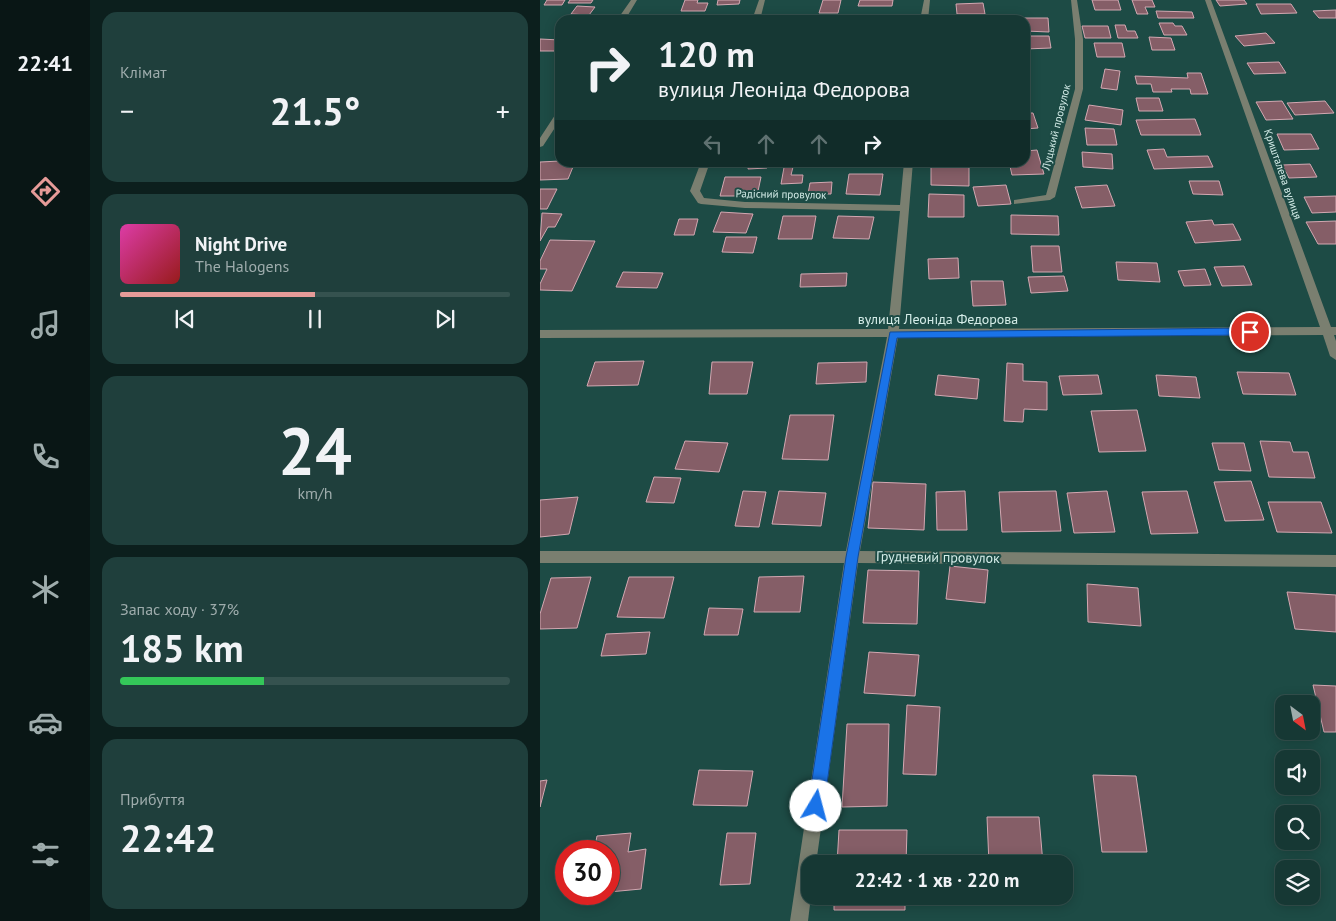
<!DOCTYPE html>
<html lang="uk">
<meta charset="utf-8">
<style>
body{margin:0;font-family:"PT Sans",sans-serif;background:#1f3f3c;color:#f1f3f6;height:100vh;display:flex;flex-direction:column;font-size:19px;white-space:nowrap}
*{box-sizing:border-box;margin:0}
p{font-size:16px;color:#9eacac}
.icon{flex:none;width:28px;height:28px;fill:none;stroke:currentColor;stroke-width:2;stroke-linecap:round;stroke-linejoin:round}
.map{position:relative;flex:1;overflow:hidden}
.sheet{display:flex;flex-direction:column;gap:12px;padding:12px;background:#0c1f1d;width:450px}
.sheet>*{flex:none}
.banner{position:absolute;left:15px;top:15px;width:475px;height:152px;border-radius:15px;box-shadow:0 2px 12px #0003,0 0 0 1px #35524f;background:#163834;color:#f1f3f6;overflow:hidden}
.needle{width:32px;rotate:148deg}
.fabs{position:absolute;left:735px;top:695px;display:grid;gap:10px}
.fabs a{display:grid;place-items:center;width:45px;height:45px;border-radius:10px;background:#163834;box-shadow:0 2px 12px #0003,0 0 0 1px #35524f;font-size:25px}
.speed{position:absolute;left:15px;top:840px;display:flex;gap:10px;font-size:25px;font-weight:700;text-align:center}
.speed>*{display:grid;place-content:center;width:65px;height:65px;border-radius:50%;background:#163834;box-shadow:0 2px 12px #0003,0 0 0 1px #35524f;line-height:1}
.speed .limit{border:8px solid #d22;background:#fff;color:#111}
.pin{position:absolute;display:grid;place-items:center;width:42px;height:42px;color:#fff;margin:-21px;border:2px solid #fff;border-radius:50%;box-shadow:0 1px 5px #0007}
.me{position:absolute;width:55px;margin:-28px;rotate:8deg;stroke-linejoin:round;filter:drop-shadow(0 0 4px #0008)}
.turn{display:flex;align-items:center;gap:18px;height:105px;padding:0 20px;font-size:22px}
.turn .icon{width:65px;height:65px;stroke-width:2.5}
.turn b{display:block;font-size:35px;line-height:42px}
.lanes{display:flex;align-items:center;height:48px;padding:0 20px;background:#0003;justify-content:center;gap:25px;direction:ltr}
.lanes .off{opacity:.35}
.big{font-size:38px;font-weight:800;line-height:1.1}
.sheet .widget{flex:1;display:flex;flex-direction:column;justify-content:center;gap:8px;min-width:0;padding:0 18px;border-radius:15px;background:#1f3f3c}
.sheet .dial{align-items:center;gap:0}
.dial b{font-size:65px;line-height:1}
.song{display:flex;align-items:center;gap:15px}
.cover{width:60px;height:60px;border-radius:8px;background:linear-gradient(135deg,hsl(320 70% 55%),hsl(0 70% 35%))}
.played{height:5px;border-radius:2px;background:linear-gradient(90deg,#e69b98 50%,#35524f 50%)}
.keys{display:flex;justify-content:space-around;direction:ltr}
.heat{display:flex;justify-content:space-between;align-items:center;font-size:28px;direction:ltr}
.charge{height:8px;border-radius:4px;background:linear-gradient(90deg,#34c759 37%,#35524f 0)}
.trip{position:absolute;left:261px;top:855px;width:272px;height:50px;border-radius:15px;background:#163834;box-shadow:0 2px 12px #0003,0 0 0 1px #35524f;font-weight:800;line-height:50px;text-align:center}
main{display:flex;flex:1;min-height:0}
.tabs{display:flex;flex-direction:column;width:90px;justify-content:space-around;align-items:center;background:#091615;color:#9eacac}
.tabs .icon{width:35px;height:35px}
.tabs .selected{color:#e69b98}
.tabs b{font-size:22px;color:#f1f3f6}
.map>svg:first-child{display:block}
.building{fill:#855e67;stroke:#d3a8b2}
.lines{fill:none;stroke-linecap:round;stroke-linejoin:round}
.minor{fill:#7a7f70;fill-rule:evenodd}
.route{fill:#1a73e8;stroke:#114b97}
.labels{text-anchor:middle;stroke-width:4;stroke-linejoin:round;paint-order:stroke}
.far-street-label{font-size:11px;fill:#d4ece8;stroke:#1d4b45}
.street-label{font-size:14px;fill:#d4ece8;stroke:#1d4b45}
</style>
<main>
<nav class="tabs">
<b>22:41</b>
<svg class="icon selected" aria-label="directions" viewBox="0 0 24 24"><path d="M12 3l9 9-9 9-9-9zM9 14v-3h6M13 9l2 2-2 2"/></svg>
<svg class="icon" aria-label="music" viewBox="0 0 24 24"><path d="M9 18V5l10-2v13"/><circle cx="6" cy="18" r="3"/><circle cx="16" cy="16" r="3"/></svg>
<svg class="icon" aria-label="phone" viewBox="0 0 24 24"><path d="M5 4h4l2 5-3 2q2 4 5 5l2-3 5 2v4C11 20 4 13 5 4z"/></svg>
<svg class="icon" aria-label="climate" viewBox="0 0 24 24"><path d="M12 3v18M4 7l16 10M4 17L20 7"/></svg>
<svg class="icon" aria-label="car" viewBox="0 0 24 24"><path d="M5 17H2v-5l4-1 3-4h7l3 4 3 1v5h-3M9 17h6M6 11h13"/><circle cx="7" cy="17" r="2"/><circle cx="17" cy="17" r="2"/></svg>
<svg class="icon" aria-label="filters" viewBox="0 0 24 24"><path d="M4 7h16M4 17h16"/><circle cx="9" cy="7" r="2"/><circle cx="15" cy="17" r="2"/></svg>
</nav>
<section class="sheet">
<div class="widget"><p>Клімат</p>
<div class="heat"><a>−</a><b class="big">21.5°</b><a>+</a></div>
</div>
<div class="widget">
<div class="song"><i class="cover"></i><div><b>Night Drive</b><p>The Halogens</p></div></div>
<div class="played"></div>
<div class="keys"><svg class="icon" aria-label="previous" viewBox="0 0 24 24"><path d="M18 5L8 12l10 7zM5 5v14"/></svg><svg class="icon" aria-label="pause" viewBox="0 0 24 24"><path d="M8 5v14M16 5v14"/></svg><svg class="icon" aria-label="next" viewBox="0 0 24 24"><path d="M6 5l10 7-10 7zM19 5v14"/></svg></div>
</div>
<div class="widget dial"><b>24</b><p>km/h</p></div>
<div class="widget"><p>Запас ходу · 37%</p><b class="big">185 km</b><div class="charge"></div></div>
<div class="widget"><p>Прибуття</p><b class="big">22:42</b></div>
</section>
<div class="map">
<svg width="796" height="921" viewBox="0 0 796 921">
<rect width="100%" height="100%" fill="#1d4b45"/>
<!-- building -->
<path class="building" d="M7,0H25L22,5H4Z
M30,0H53L51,3H28Z
M145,0H158L157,3H168L165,11H141Z
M178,0H200L199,4L177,5Z
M283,0H301L298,13H279Z
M320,0H353L352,6H318Z
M552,0H578L581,10H555Z
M592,0H612L615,7H605L608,14H597Z
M676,0H704L707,4L680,6Z
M443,3L445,14H417L416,4Z
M716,4H751L757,13L721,14Z
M37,6L55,7L49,15L31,14Z
M796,10V18H779L773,11Z
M616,11L652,12L654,18H618Z
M484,18H508L509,32L485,31Z
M619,23H633L635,26H642L647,35H624Z
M575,25H585L587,31H595L598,38H578Z
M542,26H568L571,38H545Z
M726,33L735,43L704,46L695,36Z
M485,36H509L511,48L485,49Z
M609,37L631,38L635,50H612Z
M0,39L20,40V49L18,51H0Z
M554,43H582L585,57H557Z
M739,62L746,73L714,74L707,63Z
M565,69L580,71L577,90L561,88Z
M647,73H661L668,94H651L650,89H631L632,92H613L611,84H597L595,76L648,78Z
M596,98H619L623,111H599Z
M742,101L753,119L726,120L716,102Z
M785,101L794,113L755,115L747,103Z
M549,105L583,110L581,125L545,120Z
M485,113H493L498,128L485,129Z
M655,119L661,135H601L596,120Z
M545,128L574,129L577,145H547Z
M737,134H771L779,149L744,150Z
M624,149L627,157L668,156L673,167L614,169L607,150Z
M497,150L504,174L472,175L469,162H485V151Z
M542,152L572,154L573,169L543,167Z
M0,162L20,161L35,162L28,179L0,180Z
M209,162H229L227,168L208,169Z
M245,162H266L265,167H253L251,175H263L262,183L241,184Z
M770,164L777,177L749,178L742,165Z
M391,167H429V186L391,185Z
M309,174H343L340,195L306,194Z
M185,177H221L217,196H180Z
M649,181H679L683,195L653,194Z
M292,182L291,194H268L270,183Z
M466,185L471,204L438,206L433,187Z
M567,185L575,206L542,208L535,187Z
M0,189H17L7,209H0Z
M389,194L424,195V217H388Z
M796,196V212L772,213L764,197Z
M181,212L213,214L206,233L173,232Z
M2,213L22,214L15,227H8L0,241Z
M471,215L518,216L519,235L471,234Z
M243,216H276L272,239H238Z
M298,216L334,217L329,239L293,238Z
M139,219H158L154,235H134Z
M672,220L674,225L693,224L701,240L655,243L646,222Z
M796,221V244H778L766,222Z
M186,237H217L213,253L182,252Z
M10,240L55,241L32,291L0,290V284L7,269H0V261Z
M491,246H519L522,272H493Z
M418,258L419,278L389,279L388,259Z
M576,262L617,263L620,282L578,280Z
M704,266L712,285L682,286L674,267Z
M665,269L671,285L644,286L638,271Z
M83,272L123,273L117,288L76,287Z
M307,273L306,286L260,287L261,274Z
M524,276L528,291L491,293L488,277Z
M431,281H463L466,305L433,306Z
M104,361L98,385L47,386L55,362Z
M172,362H213L207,394H169Z
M327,362L326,382L276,384L278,363Z
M467,363L483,364V381L507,382V410L484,409L483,422L464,421Z
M697,372L749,373L756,395L703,394Z
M398,375L439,379L437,399L395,395Z
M558,375L562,394L523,395L519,376Z
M616,375L656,377L660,398L619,396Z
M597,410L606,451L559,452L551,411Z
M250,415H294L288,460L242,459Z
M145,441L188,443L179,472L135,469Z
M720,441L750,442L753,452H768L775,478L729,477Z
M672,443H704L711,471L679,470Z
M114,477L141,478L134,503L106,502Z
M711,481L724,520L685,521L674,482Z
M333,482L386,484L384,530L328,528Z
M203,491L226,492L219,527L195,526Z
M239,491L286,493L281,526L232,524Z
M425,491L427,530H397L396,492Z
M516,491L521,531L462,532L459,492Z
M567,491L575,532L534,533L527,493Z
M647,491L658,533L611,534L602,492Z
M38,497L29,534L0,537V500Z
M728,502H781L792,533L737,532Z
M410,566L448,570L445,603L406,599Z
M328,570L379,571L377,624L323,623Z
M264,576L260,612H214L219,577Z
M51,577L37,628L0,629V614L11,578Z
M89,577H134L124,618L77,617Z
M547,584L598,588L601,626L548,622Z
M747,592L796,595V632L755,629Z
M169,608L203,609L198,635H164Z
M110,632L106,654L61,656L66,634Z
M329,652L379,655L375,696L324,693Z
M773,685L796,686V732H784Z
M367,705L400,707L396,775L363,774Z
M307,724H349L347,806L302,807Z
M159,770L213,771L207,806L153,805Z
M553,775L596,776L607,852H562Z
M7,780L0,807V781Z
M447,817H499L503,864H449Z
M299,830H367L366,864H297Z
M91,833L88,852L106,849L101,889L69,892V851H54L57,836Z
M187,833H216L210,884L180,885Z
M294,896H365V910H294Z
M451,896H506V898L451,899Z"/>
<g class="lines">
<!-- minor -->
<path class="minor" d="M91,0H97L85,20H77Z
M219,0H225L220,20H212Z
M384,0H390L388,20H380Z
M531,0H537L543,39V89L515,197L510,200L474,204V200L506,195L535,89V39Z
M665,0H671L791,327H796V335H794L796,341V360L790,356L783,335L358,337L320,551L796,555V567L318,563L276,864H270L271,896L268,921H250L304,563H0V551H306L347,337L0,338V330L348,329L360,211L205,208L161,204L158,203L150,191L161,162H170L160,191L164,198L205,202L360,205L364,162H373L359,329L780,327Z
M17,112H20V120L3,146L0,147V138Z"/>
</g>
<!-- route -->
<path class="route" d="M710,328L714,332L710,335L357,338L318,557L284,806L281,811L276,814L271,811L268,806L306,557L350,332Z"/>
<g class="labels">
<!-- far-street labels -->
<g class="far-street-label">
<text transform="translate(516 127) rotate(-76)" y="4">Луцький провулок</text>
<text transform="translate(743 174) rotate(71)" y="4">Кришталева вулиця</text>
<text transform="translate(241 194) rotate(1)" y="4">Радісний провулок</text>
</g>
<!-- street labels -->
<g class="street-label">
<text x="398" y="324">вулиця Леоніда Федорова</text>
<text transform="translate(398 557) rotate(1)" y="5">Грудневий провулок</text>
</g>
</g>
</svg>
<div class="fabs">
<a><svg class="needle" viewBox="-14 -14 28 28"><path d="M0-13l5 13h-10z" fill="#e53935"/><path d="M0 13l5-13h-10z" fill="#9eacac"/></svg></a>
<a><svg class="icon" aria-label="sound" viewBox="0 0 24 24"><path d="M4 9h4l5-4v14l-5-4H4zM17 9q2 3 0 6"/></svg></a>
<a><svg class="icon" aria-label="search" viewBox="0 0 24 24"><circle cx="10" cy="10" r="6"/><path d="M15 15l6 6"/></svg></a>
<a><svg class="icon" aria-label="layers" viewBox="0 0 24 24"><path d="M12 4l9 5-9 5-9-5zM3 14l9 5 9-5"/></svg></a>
</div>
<div class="speed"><div class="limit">30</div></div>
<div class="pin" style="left:710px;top:332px;background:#d93025"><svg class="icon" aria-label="arrive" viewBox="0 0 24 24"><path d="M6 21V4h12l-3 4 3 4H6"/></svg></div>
<svg class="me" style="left:276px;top:806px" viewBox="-20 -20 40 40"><circle r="19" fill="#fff"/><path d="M0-13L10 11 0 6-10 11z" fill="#1a73e8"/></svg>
<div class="trip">22:42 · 1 хв · 220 m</div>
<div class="banner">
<div class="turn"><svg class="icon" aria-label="right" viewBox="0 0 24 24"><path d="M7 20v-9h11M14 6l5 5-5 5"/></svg><div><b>120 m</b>вулиця Леоніда Федорова</div></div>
<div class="lanes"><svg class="icon off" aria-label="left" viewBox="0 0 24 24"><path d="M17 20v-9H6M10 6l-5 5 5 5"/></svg><svg class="icon off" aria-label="ahead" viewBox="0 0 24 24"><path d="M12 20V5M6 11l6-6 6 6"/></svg><svg class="icon off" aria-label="ahead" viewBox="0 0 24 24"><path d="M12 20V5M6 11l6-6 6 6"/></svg><svg class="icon" aria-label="right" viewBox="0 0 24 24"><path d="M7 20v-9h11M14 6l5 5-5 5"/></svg></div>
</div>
</div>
</main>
